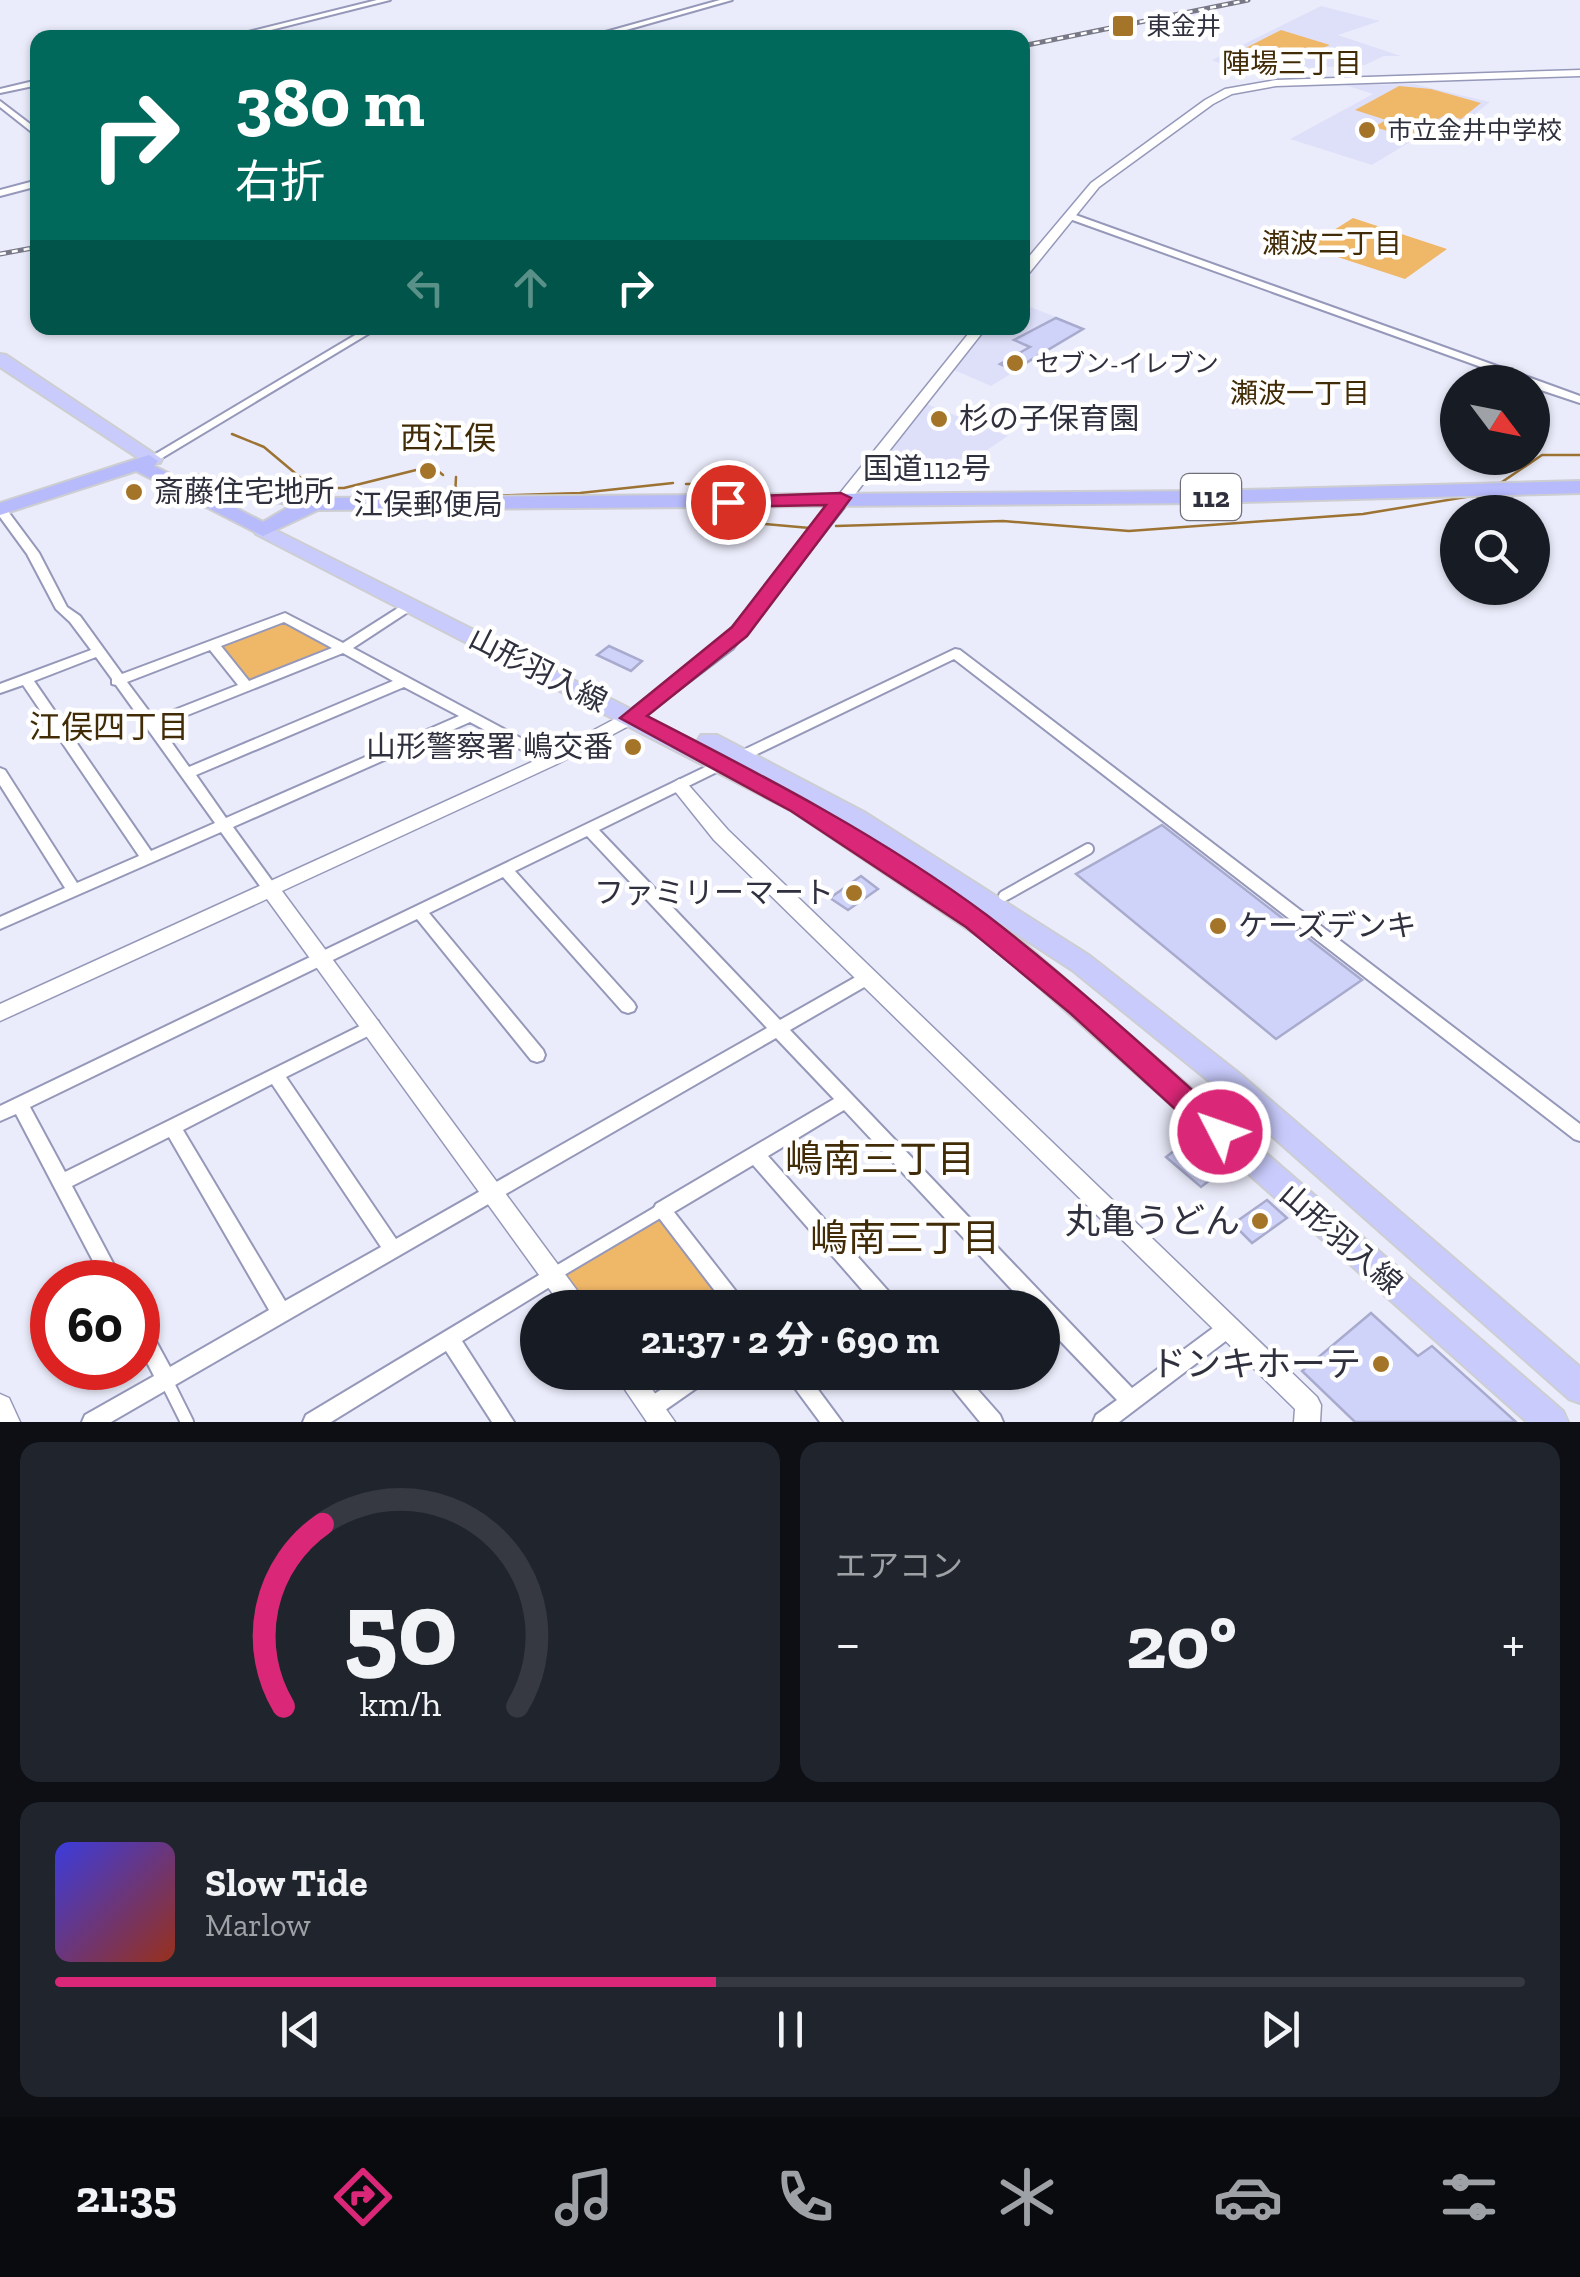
<!DOCTYPE html>
<html lang="ja">
<meta charset="utf-8">
<style>
body{margin:0;font-family:"Zilla Slab","Noto Sans JP",serif;background:#20242c;color:#f1f3f6;height:100vh;display:flex;flex-direction:column;font-size:38px;white-space:nowrap}
*{box-sizing:border-box;margin:0}
p{font-size:32px;color:#9ea1a6}
.icon{flex:none;width:55px;height:55px;fill:none;stroke:currentColor;stroke-width:2;stroke-linecap:round;stroke-linejoin:round}
.map{position:relative;height:1422px;overflow:hidden}
.sheet{display:flex;flex-direction:column;gap:20px;padding:20px;background:#0d0f14;flex:1}
.sheet>*{flex:none}
.top-card{position:absolute;left:30px;top:30px;width:1000px;height:305px;border-radius:20px;box-shadow:0 2px 8px #0004;background:#00695c;color:#fff;overflow:hidden}
.needle{width:65px;rotate:122deg}
.fabs{position:absolute;left:1440px;top:365px;display:grid;gap:20px}
.fabs a{display:grid;place-items:center;width:110px;height:110px;border-radius:50%;background:#171b24;box-shadow:0 2px 8px #0004;font-size:50px}
.speed{position:absolute;left:30px;top:1260px;display:flex;gap:20px;font-size:50px;font-weight:700;text-align:center}
.speed>*{display:grid;place-content:center;width:130px;height:130px;border-radius:50%;background:#171b24;box-shadow:0 2px 8px #0004;line-height:1}
.speed .limit{border:15px solid #d22;background:#fff;color:#111}
.pin{position:absolute;display:grid;place-items:center;width:85px;height:85px;color:#fff;margin:-42px;border:5px solid #fff;border-radius:50%;box-shadow:0 2px 10px #0007}
.me{position:absolute;width:110px;margin:-55px;rotate:311deg;stroke-linejoin:round;filter:drop-shadow(0 0 8px #0008)}
.turn{display:flex;align-items:center;gap:35px;height:210px;padding:0 40px;font-size:45px}
.turn .icon{width:130px;height:130px;stroke-width:2.5}
.turn b{display:block;font-size:70px;line-height:85px}
.lanes{display:flex;align-items:center;height:95px;padding:0 40px;background:#0003;justify-content:center;gap:50px;direction:ltr}
.lanes .off{opacity:.35}
.big{font-size:75px;font-weight:800;line-height:1.1}
.sheet .widget{flex:1;display:flex;flex-direction:column;justify-content:center;gap:15px;min-width:0;padding:0 35px;border-radius:20px;background:#20242c}
.sheet .dial{align-items:center;gap:0}
.dial svg{height:260px;overflow:visible;fill:none;stroke:#363941;stroke-width:7;stroke-linecap:round;text-anchor:middle}
.dial text{fill:#f1f3f6;stroke:none}
.song{display:flex;align-items:center;gap:30px}
.cover{width:120px;height:120px;border-radius:15px;background:linear-gradient(135deg,hsl(240 70% 55%),hsl(10 70% 35%))}
.played{height:10px;border-radius:5px;background:linear-gradient(90deg,#db2777 45%,#363941 45%)}
.keys{display:flex;justify-content:space-around;direction:ltr}
.heat{display:flex;justify-content:space-between;align-items:center;font-size:55px;direction:ltr}
.sheet .tiles{flex:1;display:grid;gap:20px;grid-template-columns:1fr 1fr}
.widget:last-child{grid-column:span 2}
.trip{position:absolute;left:520px;top:1290px;width:540px;height:100px;border-radius:50px;background:#171b24;box-shadow:0 2px 8px #0004;font-weight:800;line-height:100px;text-align:center}
.menu{display:flex;height:160px;justify-content:space-around;align-items:center;background:#090b0e;color:#9ea1a6}
.menu .icon{width:70px;height:70px}
.menu .on{color:#db2777}
.menu b{font-size:45px;color:#f1f3f6}
.map>svg:first-child{display:block}
.built{fill:#dee0fa}
.green{fill:#efb768}
.lines{fill:none;stroke-linecap:round;stroke-linejoin:round}
.stream{stroke:#9c7333;stroke-width:2.5}
.building{fill:#d0d3f9;stroke:#a8abcd;stroke-width:2.5}
.pedestrian-far1-casing{stroke:#9598b9;stroke-width:14}
.pedestrian-casing{stroke:#9598b9;stroke-width:16}
.minor-casing{stroke:#9598b9;stroke-width:4}
.tertiary-casing{stroke:#9598b9;stroke-width:3}
.primary-casing{stroke:#cdced1;stroke-width:4}
.trunk-casing{stroke:#cdced1;stroke-width:4}
.pedestrian-far1{stroke:#fff;stroke-width:10}
.pedestrian{stroke:#fff;stroke-width:12}
.minor{fill:#fff;fill-rule:evenodd}
.tertiary{fill:#fff;fill-rule:evenodd}
.primary{fill:#c9cbfc;fill-rule:evenodd}
.trunk{fill:#b7bafb;fill-rule:evenodd}
.rail-casing{stroke:#787987;stroke-width:5}
.rail{stroke:#fff;stroke-width:2.5;stroke-dasharray:6;stroke-linecap:butt}
.route{fill:#db2777;stroke:#8e194d;stroke-width:2.5}
.poi-dot{fill:#a47429;stroke:#fff;stroke-width:4}
.labels{text-anchor:middle;stroke-width:9;stroke-linejoin:round;paint-order:stroke}
.far-poi-label{font-size:25px;fill:#30313f;stroke:#fff;text-anchor:start}
.far-neighbourhood-label{font-size:28px;fill:#422c07;stroke:#fff}
.shield{fill:#fff;stroke:#6e6f79;stroke-width:2.5}
.shield-label{font-size:28px;font-weight:bold;fill:#30313f}
.poi-label{font-size:30px;fill:#30313f;stroke:#fff;text-anchor:start}
.street-label{font-size:30px;fill:#30313f;stroke:#fff}
.neighbourhood-label{font-size:32px;fill:#422c07;stroke:#fff}
.near-poi-label{font-size:35px;fill:#30313f;stroke:#fff;text-anchor:end}
.near-neighbourhood-label{font-size:38px;fill:#422c07;stroke:#fff}
</style>
<div class="map">
<svg width="1580" height="1422" viewBox="0 0 1580 1422">
<rect width="100%" height="100%" fill="#ebecfb"/>
<!-- built -->
<path class="built" d="M1321,6L1380,21L1338,35L1401,56H1384L1365,65L1273,70L1234,69L1212,60Z
M1414,84L1490,102L1465,122L1448,119L1372,165L1290,139L1373,94L1345,85Z
M1023,304L1086,329L991,386L954,370L988,328H1022Z
M924,403L1008,436L974,459L880,460Z"/>
<!-- green -->
<path class="green" d="M1281,30L1330,45C1293,61 1263,72 1224,59Z
M1399,86L1431,89L1481,103L1461,119L1445,115L1408,137L1374,127L1386,120L1355,110Z
M1353,218L1447,249L1405,279L1307,247Z
M285,617L344,648L246,686L212,644Z
M662,1210L740,1307H578L554,1274Z"/>
<g class="lines">
<!-- stream -->
<path class="stream" d="M232,434L264,447L308,484L328,488H344L432,466L443,475
M456,477L455,497L580,493L673,483
M686,484H696L712,495
M1499,484L1542,455H1580
M742,522L810,528
M836,526L1003,521L1129,531L1363,514L1466,497"/>
</g>
<!-- building -->
<path class="building" d="M1056,318L1083,329L1014,370L1000,364L1030,347L1014,340Z
M609,646L642,661L631,671L597,655Z
M1162,825L1362,980L1276,1039L1076,874Z
M861,876L878,889L848,910L830,898Z
M1196,1134L1231,1164L1201,1187L1166,1157Z
M1267,1200L1287,1218L1252,1243L1233,1224Z
M1371,1313L1418,1356L1432,1346L1516,1422H1355L1302,1371Z"/>
<g class="lines">
<!-- pedestrian-far1 casing -->
<g class="pedestrian-far1-casing">
<path id="pedestrian-far1" d="M1004,896L1088,849"/>
</g>
<!-- pedestrian casing -->
<g class="pedestrian-casing">
<path id="pedestrian" d="M554,1274L662,1210
M166,1380L187,1422"/>
</g>
<!-- minor casing -->
<g class="minor-casing">
<path id="minor" d="M377,0H390L239,38H224Z
M720,0H732L598,38H584Z
M38,80V85L0,93V89Z
M0,101L38,130V137L0,107Z
M38,180V186L0,196V190Z
M1070,213L1536,380L1580,396V403L1532,387V382H1523L1067,218L1065,216Z
M367,328H378L157,461H149L147,459Z
M0,505L4,506L39,553L67,607L80,616L122,674L285,613L343,643L409,601L415,605L414,608L353,648L556,757L558,760L556,763H546L470,722L233,827L275,885L278,889L275,893H265L221,832L0,929V917L65,888L0,785V768L5,770L77,883L139,856L23,685L0,693V684L91,650L70,622L56,609L27,554L0,517ZM284,622L332,648L249,681L221,646ZM210,650L238,685L154,718L127,682ZM343,653L393,681L189,767L160,726ZM96,657L112,679V684L116,685L215,823L151,851L34,681ZM404,687L459,716L226,818L196,775Z
M955,649L960,650L1580,1124V1141L1574,1139L954,659L747,759L742,761L735,756L737,753Z
M722,759L729,764L727,767L599,830L780,1020L861,974L867,972L873,974L875,978L873,982L790,1030L1132,1388L1221,1322L1228,1319L1235,1322L1238,1328L1235,1334L1119,1422H1093L1096,1415L1117,1400L1042,1322V1308H1029L844,1110L768,1156L898,1302L900,1308H878L753,1165L674,1212L749,1308H728L653,1210L656,1204L834,1099L776,1038L111,1422H82L85,1415L154,1376L138,1345V1318L145,1321L170,1367L269,1310L169,1137L72,1186L123,1282H104L16,1114L0,1121V1106ZM587,836L767,1028L396,1239L286,1077L378,1031L380,1026L378,1021L372,1020L65,1172L30,1107L417,919L531,1060L537,1062L543,1060L545,1055L543,1050L429,913L503,877L622,1011L628,1013L634,1011L636,1007L634,1003L515,871ZM272,1084L381,1247L285,1301L183,1130Z
M554,1266L561,1268L563,1274L561,1280L462,1341L514,1422H492L446,1351L331,1422H303L306,1415Z
M687,1372H714L711,1378L658,1415L651,1417L644,1415L641,1408L644,1401Z
M783,1372H805L842,1422H820Z
M939,1372H962L1000,1415L1003,1422H980Z"/>
</g>
<!-- tertiary casing -->
<g class="tertiary-casing">
<path id="tertiary" d="M1580,70V76L1276,86L1232,94L1213,104L1099,187L1026,277L1022,278V265L1091,183L1205,100L1225,89L1276,80Z
M973,328H986L733,649L638,721L557,764L282,891L590,1308H563L267,899L0,1021V1004L545,756L626,713L721,641Z
M679,779L685,781L728,830L1317,1397L1321,1405L1320,1422H1294L1295,1409L714,840L670,785Z
M613,1372H640L675,1422H647Z
M0,1394L9,1398L20,1422H0Z"/>
</g>
<!-- primary casing -->
<g class="primary-casing">
<path id="primary" d="M0,354L6,355L162,459L160,463H146L0,367Z
M263,524L700,744L698,740L701,735H717L864,812L1090,956L1240,1074L1580,1367V1403L1569,1399L1220,1090L1072,970L844,822L1011,932L1563,1411L1568,1422H1527L993,946L792,811L256,534L253,530L256,526Z"/>
</g>
<!-- trunk casing -->
<g class="trunk-casing">
<path id="trunk" d="M149,455L158,461L154,466L188,483L189,477L196,475L316,498L1203,491L1580,481V493L1203,503L318,510L263,536L136,471L0,515V503ZM193,486L196,487L292,505L263,522Z"/>
</g>
<!-- pedestrian-far1 -->
<use href="#pedestrian-far1" class="pedestrian-far1"/>
<!-- pedestrian -->
<use href="#pedestrian" class="pedestrian"/>
<!-- minor -->
<use href="#minor" class="minor"/>
<!-- tertiary -->
<use href="#tertiary" class="tertiary"/>
<!-- primary -->
<use href="#primary" class="primary"/>
<!-- trunk -->
<use href="#trunk" class="trunk"/>
<!-- rail casing -->
<g class="rail-casing">
<path id="rail" d="M1022,46L1248,0
M0,254L38,247"/>
</g>
<!-- rail -->
<use href="#rail" class="rail"/>
</g>
<!-- route -->
<path class="route" d="M841,493L851,498L747,636L647,716C764,776 883,837 988,916C1072,981 1151,1053 1230,1124L1235,1132L1230,1141L1220,1144L1210,1141L1070,1013L966,927L791,811L620,718L732,627L826,505L728,507L718,502L721,497Z"/>
<!-- markers -->
<g class="poi-dot">
<rect x="1111" y="14" width="24" height="24" rx="5"/>
<circle cx="1367" cy="130" r="10"/>
<circle cx="1015" cy="363" r="10"/>
<circle cx="939" cy="419" r="10"/>
<circle cx="428" cy="471" r="10"/>
<circle cx="134" cy="492" r="10"/>
<circle cx="633" cy="747" r="10"/>
<circle cx="854" cy="893" r="10"/>
<circle cx="1218" cy="926" r="10"/>
<circle cx="1260" cy="1221" r="10"/>
<circle cx="1381" cy="1364" r="10"/>
</g>
<g class="labels">
<!-- far-poi labels -->
<g class="far-poi-label">
<text x="1146" y="35">東金井</text>
<text x="1387" y="139">市立金井中学校</text>
<text x="1035" y="372">セブン-イレブン</text>
</g>
<!-- far-neighbourhood labels -->
<g class="far-neighbourhood-label">
<text x="1292" y="73">陣場三丁目</text>
<text x="1332" y="253">瀬波二丁目</text>
<text x="1300" y="403">瀬波一丁目</text>
</g>
<!-- shield labels -->
<rect class="shield" x="1181" y="474" width="60" height="46" rx="8"/>
<g class="shield-label">
<text x="1211" y="507">112</text>
</g>
<!-- poi labels -->
<g class="poi-label">
<text x="959" y="429">杉の子保育園</text>
<text x="154" y="502">斎藤住宅地所</text>
<text x="428" y="515" text-anchor="middle">江俣郵便局</text>
<text x="613" y="757" text-anchor="end">山形警察署 嶋交番</text>
<text x="834" y="903" text-anchor="end">ファミリーマート</text>
<text x="1238" y="936">ケーズデンキ</text>
</g>
<!-- street labels -->
<g class="street-label">
<text x="927" y="479">国道112号</text>
<text transform="translate(538 670) rotate(27)" y="10">山形羽入線</text>
<text transform="translate(1341 1239) rotate(41)" y="10">山形羽入線</text>
</g>
<!-- neighbourhood labels -->
<g class="neighbourhood-label">
<text x="448" y="449">西江俣</text>
<text x="109" y="738">江俣四丁目</text>
</g>
<!-- near-poi labels -->
<g class="near-poi-label">
<text x="1240" y="1233">丸亀うどん</text>
<text x="1361" y="1376">ドンキホーテ</text>
</g>
<!-- near-neighbourhood labels -->
<g class="near-neighbourhood-label">
<text x="880" y="1172">嶋南三丁目</text>
<text x="905" y="1251">嶋南三丁目</text>
</g>
</g>
</svg>
<div class="fabs">
<a><svg class="needle" viewBox="-14 -14 28 28"><path d="M0-13l5 13h-10z" fill="#e53935"/><path d="M0 13l5-13h-10z" fill="#9ea1a6"/></svg></a>
<a><svg class="icon" aria-label="search" viewBox="0 0 24 24"><circle cx="10" cy="10" r="6"/><path d="M15 15l6 6"/></svg></a>
</div>
<div class="speed"><div class="limit">60</div></div>
<div class="pin" style="left:728px;top:502px;background:#d93025"><svg class="icon" aria-label="arrive" viewBox="0 0 24 24"><path d="M6 21V4h12l-3 4 3 4H6"/></svg></div>
<svg class="me" style="left:1220px;top:1132px" viewBox="-20 -20 40 40"><circle r="17" fill="#db2777" stroke="#fff" stroke-width="3"/><path d="M0-11L8 9 0 5-8 9z" fill="#fff"/></svg>
<div class="trip">21:37 · 2 分 · 690 m</div>
<div class="top-card">
<div class="turn"><svg class="icon" aria-label="right" viewBox="0 0 24 24"><path d="M7 20v-9h11M14 6l5 5-5 5"/></svg><div><b>380 m</b>右折</div></div>
<div class="lanes"><svg class="icon off" aria-label="left" viewBox="0 0 24 24"><path d="M17 20v-9H6M10 6l-5 5 5 5"/></svg><svg class="icon off" aria-label="ahead" viewBox="0 0 24 24"><path d="M12 20V5M6 11l6-6 6 6"/></svg><svg class="icon" aria-label="right" viewBox="0 0 24 24"><path d="M7 20v-9h11M14 6l5 5-5 5"/></svg></div>
</div>
</div>
<section class="sheet">
<div class="tiles">
<div class="widget dial"><svg viewBox="0 0 100 80">
<path d="M14 69A42 42 0 1 1 86 69"/>
<path d="M14 69A42 42 0 0 1 26 13" stroke="#db2777"/>
<text x="50" y="56" font-size="32" font-weight="700">50</text>
<text x="50" y="72" font-size="11">km/h</text>
</svg></div>
<div class="widget"><p>エアコン</p>
<div class="heat"><a>−</a><b class="big">20°</b><a>+</a></div>
</div>
<div class="widget">
<div class="song"><i class="cover"></i><div><b>Slow Tide</b><p>Marlow</p></div></div>
<div class="played"></div>
<div class="keys"><svg class="icon" aria-label="previous" viewBox="0 0 24 24"><path d="M18 5L8 12l10 7zM5 5v14"/></svg><svg class="icon" aria-label="pause" viewBox="0 0 24 24"><path d="M8 5v14M16 5v14"/></svg><svg class="icon" aria-label="next" viewBox="0 0 24 24"><path d="M6 5l10 7-10 7zM19 5v14"/></svg></div>
</div>
</div>
</section>
<nav class="menu">
<b>21:35</b>
<svg class="icon on" aria-label="directions" viewBox="0 0 24 24"><path d="M12 3l9 9-9 9-9-9zM9 14v-3h6M13 9l2 2-2 2"/></svg>
<svg class="icon" aria-label="music" viewBox="0 0 24 24"><path d="M9 18V5l10-2v13"/><circle cx="6" cy="18" r="3"/><circle cx="16" cy="16" r="3"/></svg>
<svg class="icon" aria-label="phone" viewBox="0 0 24 24"><path d="M5 4h4l2 5-3 2q2 4 5 5l2-3 5 2v4C11 20 4 13 5 4z"/></svg>
<svg class="icon" aria-label="climate" viewBox="0 0 24 24"><path d="M12 3v18M4 7l16 10M4 17L20 7"/></svg>
<svg class="icon" aria-label="car" viewBox="0 0 24 24"><path d="M5 17H2v-5l4-1 3-4h7l3 4 3 1v5h-3M9 17h6M6 11h13"/><circle cx="7" cy="17" r="2"/><circle cx="17" cy="17" r="2"/></svg>
<svg class="icon" aria-label="filters" viewBox="0 0 24 24"><path d="M4 7h16M4 17h16"/><circle cx="9" cy="7" r="2"/><circle cx="15" cy="17" r="2"/></svg>
</nav>
